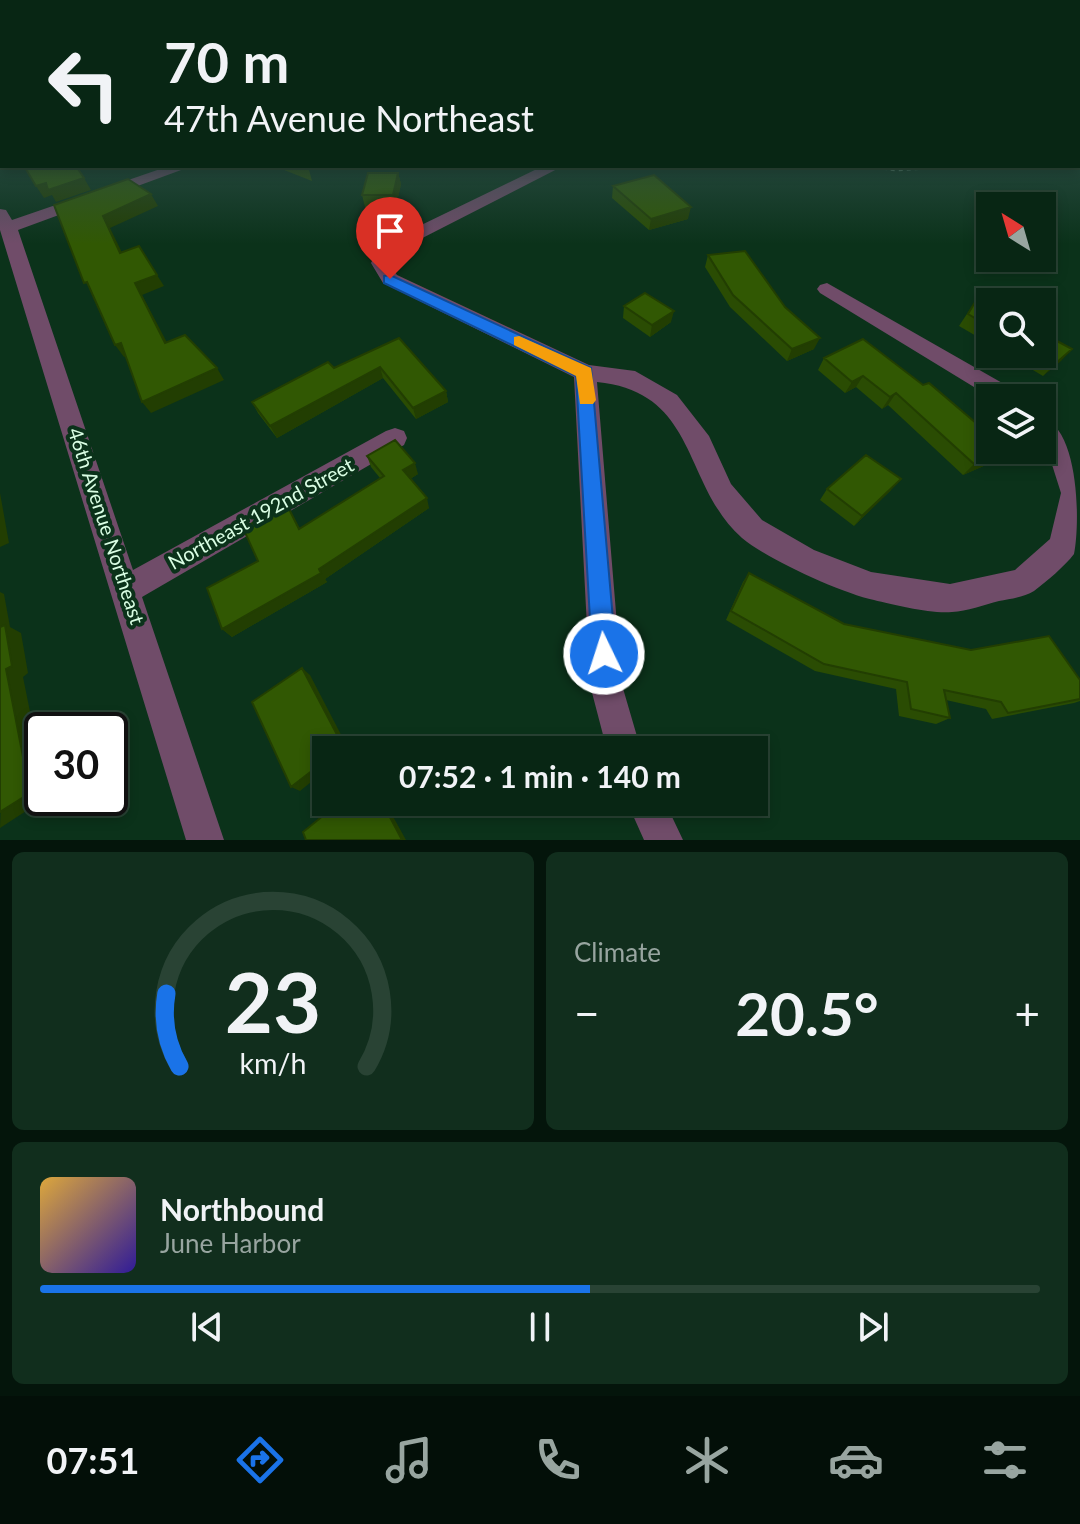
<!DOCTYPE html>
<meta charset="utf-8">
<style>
body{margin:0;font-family:Lato,sans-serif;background:#112e1d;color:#f1f3f6;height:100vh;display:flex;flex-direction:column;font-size:30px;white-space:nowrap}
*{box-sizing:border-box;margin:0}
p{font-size:26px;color:#98a5a0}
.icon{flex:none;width:44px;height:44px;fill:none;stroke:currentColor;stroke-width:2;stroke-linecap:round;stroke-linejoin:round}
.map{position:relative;height:840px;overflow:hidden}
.details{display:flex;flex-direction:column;gap:12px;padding:12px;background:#04150b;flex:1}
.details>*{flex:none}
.banner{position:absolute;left:0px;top:0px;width:1080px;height:168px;box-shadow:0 4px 12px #0003,0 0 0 2px #294334;background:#082614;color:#f1f3f6;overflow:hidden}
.needle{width:52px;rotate:323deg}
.fabs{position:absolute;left:976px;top:192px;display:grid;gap:16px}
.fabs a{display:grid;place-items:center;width:80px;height:80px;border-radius:0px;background:#082614;box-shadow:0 4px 12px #0003,0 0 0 2px #294334;font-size:40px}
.speed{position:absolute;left:24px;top:712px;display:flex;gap:16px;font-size:40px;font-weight:700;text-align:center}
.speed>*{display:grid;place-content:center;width:104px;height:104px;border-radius:50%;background:#082614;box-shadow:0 4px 12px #0003,0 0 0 2px #294334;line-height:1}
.speed .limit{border:4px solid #111;border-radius:12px;background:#fff;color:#111}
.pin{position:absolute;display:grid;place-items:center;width:68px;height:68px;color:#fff;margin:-82px -34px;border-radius:50% 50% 50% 0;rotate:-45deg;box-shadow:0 0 8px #0007}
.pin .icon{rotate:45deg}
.me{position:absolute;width:88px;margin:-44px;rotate:356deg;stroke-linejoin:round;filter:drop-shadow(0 0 6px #0008)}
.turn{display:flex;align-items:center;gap:28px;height:168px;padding:0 32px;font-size:36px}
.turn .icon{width:104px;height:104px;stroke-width:2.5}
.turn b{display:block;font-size:56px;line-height:68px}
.big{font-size:60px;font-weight:700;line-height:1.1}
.details .widget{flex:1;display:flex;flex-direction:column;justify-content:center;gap:12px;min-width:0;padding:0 28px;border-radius:12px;background:#112e1d}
.details .dial{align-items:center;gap:0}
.dial svg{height:208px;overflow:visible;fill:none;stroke:#294334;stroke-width:7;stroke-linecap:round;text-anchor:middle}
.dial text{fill:#f1f3f6;stroke:none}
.song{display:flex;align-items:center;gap:24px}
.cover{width:96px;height:96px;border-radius:12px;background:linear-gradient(135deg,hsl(40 70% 55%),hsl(250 70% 35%))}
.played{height:8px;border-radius:4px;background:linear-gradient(90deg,#1a73e8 55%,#294334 55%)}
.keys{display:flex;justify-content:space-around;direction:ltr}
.heat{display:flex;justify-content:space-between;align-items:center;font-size:44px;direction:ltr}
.details .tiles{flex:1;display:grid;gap:12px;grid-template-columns:1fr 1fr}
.widget:last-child{grid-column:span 2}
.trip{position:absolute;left:312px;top:736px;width:456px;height:80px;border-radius:0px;background:#082614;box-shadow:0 4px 12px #0003,0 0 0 2px #294334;font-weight:700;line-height:80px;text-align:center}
.menu{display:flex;height:128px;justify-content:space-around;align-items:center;background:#030f08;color:#98a5a0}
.menu .icon{width:56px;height:56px}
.menu .active{color:#1a73e8}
.menu b{font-size:36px;color:#f1f3f6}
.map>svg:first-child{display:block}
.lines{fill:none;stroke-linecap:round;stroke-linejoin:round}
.path{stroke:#5a8067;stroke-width:3;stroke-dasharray:4 4;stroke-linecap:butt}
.street{fill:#704c69;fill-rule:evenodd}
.wall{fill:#2a4c03}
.shaded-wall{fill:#223e02}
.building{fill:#315803;stroke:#223e02;stroke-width:2}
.route{fill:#1a73e8;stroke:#114b97;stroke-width:2}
.slow{fill:#f59e0b}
.labels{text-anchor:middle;stroke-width:8;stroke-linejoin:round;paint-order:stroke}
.street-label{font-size:20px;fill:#dafee4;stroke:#0b321a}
</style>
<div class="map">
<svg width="1080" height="840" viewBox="0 0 1080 840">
<rect width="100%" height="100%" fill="#0b321a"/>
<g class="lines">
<!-- path -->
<path class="path" d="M867,166L897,170L951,166"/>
<!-- street -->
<path class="street" d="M169,166H192L18,230L133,570L386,431L395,428L404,431L407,438L404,445L142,597L224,840H186L0,230V209L6,210L12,220Z
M543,166H563L395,252L389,263L397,275L589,365L635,371L677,395L709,436L731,484L762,520L814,550L871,572L950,584L1015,570L1050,539L1061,493L1048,452L1042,445V417C1080,430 1080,525 1074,554C1065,566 1046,582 1034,591C1024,597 1010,599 999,601C984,605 967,611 952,612C931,614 894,605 874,600C841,593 767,559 742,538C682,485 699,392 597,382L622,685L641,750H607L590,685L574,377L383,283L371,263L380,245Z
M827,283L1018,392L1022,398H992L820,293L817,289L820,285Z
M627,802H665L683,840H644Z"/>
</g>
<!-- wall -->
<path class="wall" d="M274,166H308L312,181Z
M398,173L401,184L396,207H365L362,195Z
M613,186L688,219L649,230L612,198Z
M708,255L814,349L787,361L730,307L705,267Z
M978,297L990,304V344L959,326Z
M624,306L671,322L650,337L623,318Z
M399,338L446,391L448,402L416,419L383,378L277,438L258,413L252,402L334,368Z
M863,339L995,461L963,475L888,405L882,409L856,387L845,393L818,370L824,358Z
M1072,349L1043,376L1006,354H1042Z
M367,456L418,474L410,479L429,508L325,579L327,582L232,637L222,629L258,561L293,516L300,529L380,478L371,467Z
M827,489L891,490L854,526L820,500Z
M749,573L844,624L1080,680V701L1074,703L992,719L986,709L946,700L950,718L936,724L899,716L896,689L815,671L726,620L743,582Z"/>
<!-- shaded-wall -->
<path class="shaded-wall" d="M398,173L401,184L396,207L393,195Z
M84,178L91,190L56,202L52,195L44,198L36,186L46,183Z
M151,194L158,206L110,228L128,265L120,253L103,216Z
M691,207L688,219L649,230L651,219Z
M157,275L164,286L142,295L173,354L165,343L135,283Z
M674,311L671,322L650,337L652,325Z
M820,338L814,349L787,361L792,349Z
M121,343L130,355L124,357L115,345Z
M1072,349L1061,361L1043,376L1055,364Z
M380,367L383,378L277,438L270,426Z
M217,368L224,380L151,413L142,402Z
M863,376L856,387L845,393L852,382Z
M446,391L448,402L416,419L413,408Z
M896,393L888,405L882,409L890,397Z
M1006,450L995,461L963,475L974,464Z
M415,463L418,474L407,481L403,470Z
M901,479L891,490L854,526L862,516Z
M0,493L9,543L0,547Z
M427,498L429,508L325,579L327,582L232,637L222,629L319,569Z
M0,592L4,594L10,627L21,633L28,673L23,677L42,771V798H46L0,828L6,669L0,631Z
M302,668L310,675L349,750H339Z
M326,760V770L300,791L291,787Z
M382,802H385L406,840H402Z"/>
<!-- building -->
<path class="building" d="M0,126H2V143L0,139Z
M24,166H76L84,178L48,190L46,183L36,186Z
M368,173H398L393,195H362Z
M654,175L691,207L651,219L613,186Z
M128,179L151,194L103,216L120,253L139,246L157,275L135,283L165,343L185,335L217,368L142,402L121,343L115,345L87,282L84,283L54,205Z
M745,251L785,307L820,338L792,349L733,295L708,255Z
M645,293L674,311L652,325L624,306Z
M978,297L990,304V327L968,314Z
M1042,333L1072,349L1055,364L1037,354H1042Z
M399,338L446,391L413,408L380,367L270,426L252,402L328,362L334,368Z
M863,339L923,385L929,383L990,435V450H1005L974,464L896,393L890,397L863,376L852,382L824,358Z
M395,440L415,463L403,470L427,498L319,569L321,573L222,629L207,588L258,561L243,528L287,505L299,529L384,476L367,456Z
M866,455L901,479L862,516L827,489Z
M749,573L844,624L971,650L1049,636L1080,680V699L1008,713L1001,702L944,690L950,718L911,709L907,682L824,664L731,611Z
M5,625L12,666L6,669L30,793L0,812V627Z
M302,668L343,746L339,750H326V760L291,787L252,702Z
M340,802H382L402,840H306L303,832Z"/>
<!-- sky -->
<linearGradient id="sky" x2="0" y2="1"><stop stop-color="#061c0e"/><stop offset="0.52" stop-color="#2e4f49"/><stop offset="1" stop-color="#2e4f49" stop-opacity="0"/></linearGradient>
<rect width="1080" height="244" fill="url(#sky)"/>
<!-- route -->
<path class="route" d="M390,275L591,368L616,654L612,662L604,666L596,662L592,654L576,376L384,283V276Z"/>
<!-- slow -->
<path class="slow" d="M519,336L591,368L596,400L593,404H580L576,376L514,345V337Z"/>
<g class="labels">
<!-- street labels -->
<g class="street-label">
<text transform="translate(261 514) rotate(-29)" y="7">Northeast 192nd Street</text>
<text transform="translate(106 526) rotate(72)" y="7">46th Avenue Northeast</text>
</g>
</g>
</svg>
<div class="fabs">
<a><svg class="needle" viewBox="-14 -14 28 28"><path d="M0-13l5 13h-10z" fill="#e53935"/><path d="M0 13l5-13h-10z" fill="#98a5a0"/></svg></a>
<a><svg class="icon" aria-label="search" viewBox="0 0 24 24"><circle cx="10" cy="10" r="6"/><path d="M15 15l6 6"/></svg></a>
<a><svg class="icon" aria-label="layers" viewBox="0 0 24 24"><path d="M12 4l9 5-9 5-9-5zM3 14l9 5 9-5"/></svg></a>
</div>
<div class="speed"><div class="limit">30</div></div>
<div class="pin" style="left:390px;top:279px;background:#d93025"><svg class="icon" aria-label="arrive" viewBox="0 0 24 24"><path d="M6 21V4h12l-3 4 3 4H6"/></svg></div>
<svg class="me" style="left:604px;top:654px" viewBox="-20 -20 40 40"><circle r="17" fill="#1a73e8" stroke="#fff" stroke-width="3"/><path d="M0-11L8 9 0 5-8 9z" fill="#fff"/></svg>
<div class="trip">07:52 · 1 min · 140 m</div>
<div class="banner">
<div class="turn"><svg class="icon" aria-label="left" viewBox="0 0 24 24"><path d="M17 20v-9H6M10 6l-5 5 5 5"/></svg><div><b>70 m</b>47th Avenue Northeast</div></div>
</div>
</div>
<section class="details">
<div class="tiles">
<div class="widget dial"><svg viewBox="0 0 100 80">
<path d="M14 69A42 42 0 1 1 86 69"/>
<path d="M14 69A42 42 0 0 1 9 41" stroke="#1a73e8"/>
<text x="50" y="56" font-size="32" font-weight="700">23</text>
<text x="50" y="72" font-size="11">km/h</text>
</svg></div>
<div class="widget"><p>Climate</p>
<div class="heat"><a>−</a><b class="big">20.5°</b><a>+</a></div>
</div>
<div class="widget">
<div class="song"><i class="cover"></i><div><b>Northbound</b><p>June Harbor</p></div></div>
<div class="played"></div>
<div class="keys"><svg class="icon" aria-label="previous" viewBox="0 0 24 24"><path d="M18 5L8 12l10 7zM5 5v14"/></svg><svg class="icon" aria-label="pause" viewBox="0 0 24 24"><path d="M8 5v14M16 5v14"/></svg><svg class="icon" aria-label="next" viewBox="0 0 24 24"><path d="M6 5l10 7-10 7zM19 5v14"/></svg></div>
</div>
</div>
</section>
<nav class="menu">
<b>07:51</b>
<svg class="icon active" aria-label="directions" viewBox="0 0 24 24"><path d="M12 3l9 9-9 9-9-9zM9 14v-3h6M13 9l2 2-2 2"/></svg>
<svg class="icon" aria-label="music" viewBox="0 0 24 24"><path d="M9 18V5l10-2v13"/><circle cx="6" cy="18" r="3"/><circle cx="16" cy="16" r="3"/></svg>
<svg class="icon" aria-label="phone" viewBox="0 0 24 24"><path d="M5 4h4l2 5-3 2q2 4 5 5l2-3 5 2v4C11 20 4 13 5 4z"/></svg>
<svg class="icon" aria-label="climate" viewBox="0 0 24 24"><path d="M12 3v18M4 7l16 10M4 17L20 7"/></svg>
<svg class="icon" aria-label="car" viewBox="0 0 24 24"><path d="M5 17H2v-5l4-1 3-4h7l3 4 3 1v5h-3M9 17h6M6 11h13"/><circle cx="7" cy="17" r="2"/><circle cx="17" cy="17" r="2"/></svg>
<svg class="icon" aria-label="filters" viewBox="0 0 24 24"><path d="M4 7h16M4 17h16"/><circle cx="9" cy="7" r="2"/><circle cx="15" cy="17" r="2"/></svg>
</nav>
